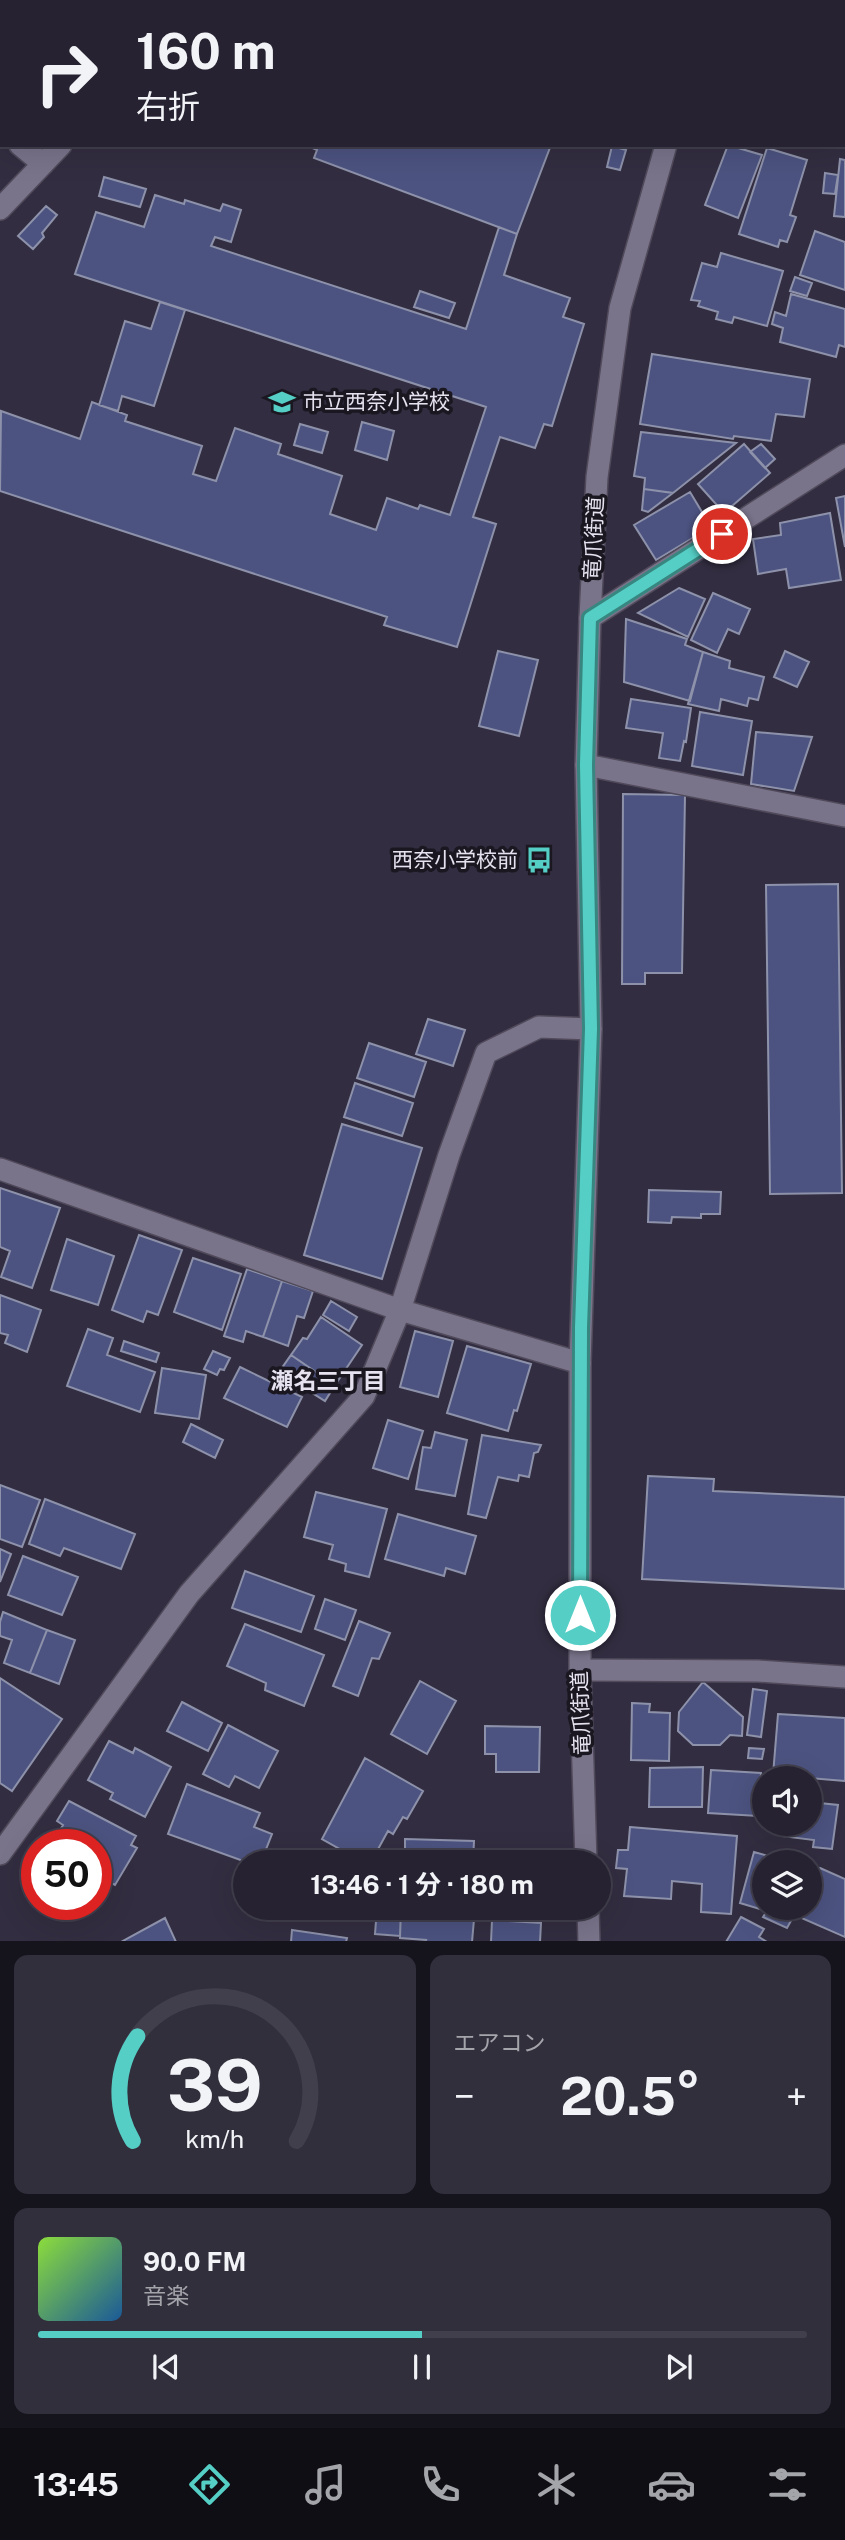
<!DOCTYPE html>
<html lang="ja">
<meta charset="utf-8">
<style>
body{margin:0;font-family:"Public Sans","Noto Sans JP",sans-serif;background:#322f3d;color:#f1f3f6;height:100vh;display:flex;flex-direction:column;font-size:26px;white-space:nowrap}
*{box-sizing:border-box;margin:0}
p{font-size:23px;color:#a4a4ab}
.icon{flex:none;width:38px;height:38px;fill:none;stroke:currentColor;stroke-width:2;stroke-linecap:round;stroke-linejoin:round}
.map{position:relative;height:1941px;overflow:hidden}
.details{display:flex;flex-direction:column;gap:14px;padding:14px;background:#15131b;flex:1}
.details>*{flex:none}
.top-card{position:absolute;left:0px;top:0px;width:845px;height:147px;box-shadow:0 7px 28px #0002,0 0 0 2px #423f4d;background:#262231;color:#f1f3f6;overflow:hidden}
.controls{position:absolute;left:752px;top:1766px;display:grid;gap:14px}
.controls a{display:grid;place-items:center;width:70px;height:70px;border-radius:50%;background:#262231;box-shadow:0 7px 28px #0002,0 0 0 2px #423f4d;font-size:35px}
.speed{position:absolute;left:21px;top:1829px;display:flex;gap:14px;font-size:35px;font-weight:700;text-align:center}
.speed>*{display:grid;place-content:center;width:91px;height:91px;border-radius:50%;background:#262231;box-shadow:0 7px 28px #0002,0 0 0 2px #423f4d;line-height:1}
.speed .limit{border:10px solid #d22;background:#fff;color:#111}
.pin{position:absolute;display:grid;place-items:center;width:60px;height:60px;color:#fff;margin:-30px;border:4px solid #fff;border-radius:50%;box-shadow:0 2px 7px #0007}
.me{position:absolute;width:77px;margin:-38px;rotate:0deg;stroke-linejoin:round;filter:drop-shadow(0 0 5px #0008)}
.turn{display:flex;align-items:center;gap:24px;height:147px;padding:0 21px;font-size:32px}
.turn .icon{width:91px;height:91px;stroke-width:2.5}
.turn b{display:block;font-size:49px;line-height:60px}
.big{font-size:52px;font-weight:700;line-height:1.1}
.details .tile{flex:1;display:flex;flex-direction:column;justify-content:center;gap:10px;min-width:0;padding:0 24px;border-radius:14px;background:#322f3d}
.details .dial{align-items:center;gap:0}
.dial svg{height:182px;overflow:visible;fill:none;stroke:#423f4d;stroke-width:7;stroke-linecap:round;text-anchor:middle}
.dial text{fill:#f1f3f6;stroke:none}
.song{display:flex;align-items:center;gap:21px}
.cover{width:84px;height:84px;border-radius:10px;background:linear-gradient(135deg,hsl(90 70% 55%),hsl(210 70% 35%))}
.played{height:7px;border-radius:4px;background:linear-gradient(90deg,#55cec5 50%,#423f4d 50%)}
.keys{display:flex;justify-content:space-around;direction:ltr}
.heat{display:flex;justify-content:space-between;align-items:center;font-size:38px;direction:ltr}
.details .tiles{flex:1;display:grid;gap:14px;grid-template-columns:1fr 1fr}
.tile:last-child{grid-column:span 2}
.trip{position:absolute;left:233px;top:1850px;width:378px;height:70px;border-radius:35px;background:#262231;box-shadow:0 7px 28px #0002,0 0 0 2px #423f4d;font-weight:700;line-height:70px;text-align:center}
.menu{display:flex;height:112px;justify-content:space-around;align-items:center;background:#0f0e14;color:#a4a4ab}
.menu .icon{width:49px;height:49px}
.menu .on{color:#55cec5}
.menu b{font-size:32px;color:#f1f3f6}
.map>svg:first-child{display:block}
.building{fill:#4c5380;stroke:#8d92aa;stroke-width:2}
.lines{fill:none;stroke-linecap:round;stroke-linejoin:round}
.minor-casing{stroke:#504a5b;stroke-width:24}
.secondary-casing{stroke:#504a5b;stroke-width:24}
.minor{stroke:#7a748b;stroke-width:21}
.secondary{stroke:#7a748b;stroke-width:21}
.route-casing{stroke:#378680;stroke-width:18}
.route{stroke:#55cec5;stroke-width:12}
.labels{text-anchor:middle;stroke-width:7;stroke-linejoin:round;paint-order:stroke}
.poi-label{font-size:21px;fill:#e6e2ef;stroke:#1a1720;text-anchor:start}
.street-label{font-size:21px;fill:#e6e2ef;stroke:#1a1720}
.neighbourhood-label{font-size:23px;font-weight:bold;fill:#e6e2ef;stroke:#1a1720}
</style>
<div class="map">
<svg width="845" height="1942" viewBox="0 0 845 1942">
<rect width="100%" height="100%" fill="#332d41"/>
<!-- building -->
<path class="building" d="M306,145H551L517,234L314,158L317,150Z
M728,145L762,155L738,218L705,205Z
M612,146L626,150L620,170L607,167Z
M767,148L807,160L790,215L796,217L787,242L780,240L778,247L739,234Z
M840,159L845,160V217L834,216Z
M825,173L838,175L835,194L823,193Z
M104,177L146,189L140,207L99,196Z
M155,195L184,204L185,200L220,211L223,204L241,210L231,242L215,237L211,246L466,329L499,227L517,234L504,275L570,298L563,317L584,324L552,426L544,424L535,448L500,437L473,517L496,524L457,647L384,625L387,617L0,491L1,411L80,439L92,402L127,415L125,421L202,446L193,474L216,481L235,428L281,444L278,454L342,476L330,514L376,530L387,498L418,509L420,505L450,515L486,407L75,274L96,212L144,227Z
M46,206L57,215L42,233L44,237L33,249L18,236Z
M815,231L845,242V290L800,275Z
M721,253L783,271L767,326L734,317L732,323L716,319L718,312L698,306L700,301L691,300L702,263L717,267Z
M795,277L812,283L807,296L790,291Z
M420,291L455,303L449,318L414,307Z
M791,294L845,309V347L839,345L836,357L780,342L783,328L772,324L775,312L786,316Z
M160,302L185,310L154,406L122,396L118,411L99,405L125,321L151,329Z
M652,354L810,379L804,417L776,414L771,441L734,436L733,439L640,424Z
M362,422L394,431L387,460L355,450Z
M300,424L328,432L322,453L294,445Z
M641,432L736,443L673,493L644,489L645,478L634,476Z
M744,444L770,473L724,513L698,484Z
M761,444L775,459L765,468L750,452Z
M644,489L673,493L648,512L642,510Z
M690,492L711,527L656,560L634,525Z
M845,496V547L836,498Z
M830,513L841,580L789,588L786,569L758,574L753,539L781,535L780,523Z
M679,588L705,599L688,637L638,613Z
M713,593L750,609L739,634L728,629L717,653L691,640Z
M626,619L687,639L685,645L703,652L690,701L624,682Z
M498,651L538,660L519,736L479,726Z
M785,651L809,662L797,687L774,677Z
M703,652L730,661L729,668L764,677L758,700L749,698L747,706L721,699L719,711L688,704Z
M631,699L691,708L686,742L684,741L680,761L659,758L663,733L626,728Z
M700,712L752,721L743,775L692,766Z
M756,732L812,737L794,791L751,784Z
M623,794L685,795L682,973H645V984H622Z
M838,884L842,1193L770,1194L766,885Z
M428,1019L465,1030L453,1066L416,1054Z
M369,1043L426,1062L414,1097L357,1078Z
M355,1083L413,1103L402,1136L344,1117Z
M342,1124L422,1148L382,1279L304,1255Z
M0,1188L60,1208L32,1288L1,1277L10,1251L0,1247Z
M649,1190L721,1192L720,1214H701V1218L672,1217L671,1223L648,1222Z
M139,1235L182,1250L158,1315L147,1311L143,1322L112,1310Z
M67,1239L114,1256L98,1305L51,1290Z
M193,1258L241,1274L222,1330L174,1312Z
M247,1269L282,1281L263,1337L246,1331L243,1342L224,1336Z
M282,1281L313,1291L304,1318L297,1316L288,1346L263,1337Z
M0,1295L41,1310L27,1352L5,1343L8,1335L0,1333Z
M331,1301L357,1317L349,1331L323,1315Z
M321,1317L362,1345L335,1385L291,1355L303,1338L307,1339Z
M88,1329L113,1338L107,1355L155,1372L140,1412L67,1386Z
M415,1331L453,1341L438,1397L400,1387Z
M124,1341L159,1353L156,1362L121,1351Z
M467,1346L531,1364L517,1411L514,1410L508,1431L447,1413Z
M213,1351L230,1358L224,1370L220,1369L217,1375L204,1369Z
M291,1355L335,1385L325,1401L279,1372Z
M240,1367L302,1397L287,1427L224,1398Z
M162,1368L206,1375L199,1419L155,1413Z
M388,1420L423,1431L408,1479L373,1468Z
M191,1424L223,1440L215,1458L183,1442Z
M435,1432L467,1440L455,1496L416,1489L423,1447L431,1448Z
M482,1435L541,1445L538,1452L534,1453L529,1477L519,1475L518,1481L498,1477L486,1518L468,1514Z
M648,1476L714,1479L713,1491L845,1497V1589L642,1579Z
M0,1485L40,1500L22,1547L0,1539Z
M316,1492L387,1509L369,1577L345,1571L346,1564L329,1559L333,1545L304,1537Z
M45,1499L135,1534L121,1569L64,1548L60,1556L29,1544Z
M398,1514L476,1536L465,1574L446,1568L444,1576L385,1559Z
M0,1549L11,1554L0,1582Z
M23,1556L78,1577L62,1615L8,1595Z
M245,1571L314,1596L301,1632L232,1608Z
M325,1599L356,1610L345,1640L315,1629Z
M3,1612L47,1630L30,1673L4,1663L12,1640L0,1636V1622Z
M359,1621L390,1633L379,1659L372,1658L358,1696L333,1686Z
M245,1624L324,1655L304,1706L265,1690L266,1683L227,1666Z
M47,1630L75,1640L59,1684L30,1673Z
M0,1678L62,1719L12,1791L0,1783Z
M420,1681L456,1701L427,1754L391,1734Z
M703,1682L743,1717L742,1736L730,1735L720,1745H693L678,1731L679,1712Z
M753,1689L767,1691L761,1737L747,1735Z
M182,1702L222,1723L208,1751L167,1731Z
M632,1703L650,1704L649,1712L670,1713L669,1761L631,1760Z
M778,1714L845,1718V1781L773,1775Z
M228,1725L278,1751L259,1788L235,1776L229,1787L203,1774Z
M485,1726L540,1727L539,1772H496V1754H485Z
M109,1741L133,1753L135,1748L171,1767L145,1817L110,1799L113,1793L88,1780Z
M749,1748L764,1749L762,1759L748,1758Z
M365,1758L423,1791L407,1819L403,1817L393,1834L388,1831L371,1862H363L322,1839Z
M703,1767L702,1807H649L650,1768Z
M711,1770L761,1773L758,1816L708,1813Z
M187,1784L260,1813L254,1827L272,1834L261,1862H246L168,1834Z
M69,1801L136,1836L131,1845L137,1848L115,1885L96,1875V1844H52L63,1825L57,1821Z
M810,1802L838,1805L832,1849L813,1847L814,1840L781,1836L783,1824H810Z
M630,1827L737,1836L731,1914L701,1912L702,1884L672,1881L671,1899L624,1896L627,1869L616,1868L618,1850H628Z
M405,1839L474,1841L473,1862H405Z
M485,1851L537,1856L536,1862H484Z
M754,1852L791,1862H765L763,1910L740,1903Z
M820,1868L845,1879V1937L797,1916L801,1908H810V1888Z
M96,1884L107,1891L97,1906L94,1904H96Z
M377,1908H401L400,1936L375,1934Z
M401,1908H475L472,1942H425L426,1940L400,1938Z
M769,1908L792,1919L787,1928L763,1917Z
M741,1917L764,1929L759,1937L767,1942H726Z
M165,1918L176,1942H121Z
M492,1920L541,1923L540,1942H491Z
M292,1930L347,1938L346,1942H291Z"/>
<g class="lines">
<!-- minor casing -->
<g class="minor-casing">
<path id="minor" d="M197,2L199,0
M0,128L2,130
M20,145L43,164
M0,209L61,145
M590,618L845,455
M586,765L845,816
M0,1169L400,1310L580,1363
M580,1670L758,1671L845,1677
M0,1854L189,1594L364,1396L400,1310L449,1155L486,1053L539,1027L591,1029"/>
</g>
<!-- secondary casing -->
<g class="secondary-casing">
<path id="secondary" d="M711,2V0
M586,1862L580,1670V1363L591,1029L586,765L590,618L597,477L620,308L666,145
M588,1908L589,1942"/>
</g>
<!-- minor -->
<use href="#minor" class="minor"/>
<!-- secondary -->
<use href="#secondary" class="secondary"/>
</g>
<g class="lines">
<!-- route casing -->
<g class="route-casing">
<path id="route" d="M580,1615L581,1328L591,1029L586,765L590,618L722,534"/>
</g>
<!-- route -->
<use href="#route" class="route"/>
</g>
<!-- icons -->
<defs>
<g id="school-bare" transform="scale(2.1)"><path d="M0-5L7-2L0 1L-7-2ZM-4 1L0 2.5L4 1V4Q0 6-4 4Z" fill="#55cec5" stroke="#1a1720" stroke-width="2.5" paint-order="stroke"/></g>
<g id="bus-bare" transform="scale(2.1)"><path d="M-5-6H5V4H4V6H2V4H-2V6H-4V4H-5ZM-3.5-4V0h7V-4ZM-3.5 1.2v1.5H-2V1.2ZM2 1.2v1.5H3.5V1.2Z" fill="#55cec5" stroke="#1a1720" stroke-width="2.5" paint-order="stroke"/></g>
</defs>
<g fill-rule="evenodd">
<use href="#school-bare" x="282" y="402"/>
<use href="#bus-bare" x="539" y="860"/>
</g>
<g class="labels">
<!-- poi labels -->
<g class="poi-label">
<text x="303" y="409">市立西奈小学校</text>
<text x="518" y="867" text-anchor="end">西奈小学校前</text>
</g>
<!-- street labels -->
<g class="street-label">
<text transform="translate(594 538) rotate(-87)" y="7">竜爪街道</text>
<text transform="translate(581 1713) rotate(-92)" y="7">竜爪街道</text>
</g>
<!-- neighbourhood labels -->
<g class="neighbourhood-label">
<text x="328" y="1389">瀬名三丁目</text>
</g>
</g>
</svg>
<div class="controls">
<a><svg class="icon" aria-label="sound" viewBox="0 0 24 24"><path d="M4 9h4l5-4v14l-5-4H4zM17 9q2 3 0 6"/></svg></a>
<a><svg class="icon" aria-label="layers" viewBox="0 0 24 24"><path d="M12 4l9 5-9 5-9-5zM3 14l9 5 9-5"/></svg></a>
</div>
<div class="speed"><div class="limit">50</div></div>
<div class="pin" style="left:722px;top:534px;background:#d93025"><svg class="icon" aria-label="arrive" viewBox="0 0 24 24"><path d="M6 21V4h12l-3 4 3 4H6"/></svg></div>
<svg class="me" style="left:580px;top:1615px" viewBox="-20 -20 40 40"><circle r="17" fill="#55cec5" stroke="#fff" stroke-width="3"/><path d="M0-11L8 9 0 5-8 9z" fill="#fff"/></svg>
<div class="trip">13:46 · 1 分 · 180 m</div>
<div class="top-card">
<div class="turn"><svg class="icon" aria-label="right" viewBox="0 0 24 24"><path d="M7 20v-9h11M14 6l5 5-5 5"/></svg><div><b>160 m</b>右折</div></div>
</div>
</div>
<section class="details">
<div class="tiles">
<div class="tile dial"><svg viewBox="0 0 100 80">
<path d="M14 69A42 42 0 1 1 86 69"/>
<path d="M14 69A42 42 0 0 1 16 23" stroke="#55cec5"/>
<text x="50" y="56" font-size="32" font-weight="700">39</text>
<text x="50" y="72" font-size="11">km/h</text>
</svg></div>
<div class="tile"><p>エアコン</p>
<div class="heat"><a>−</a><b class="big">20.5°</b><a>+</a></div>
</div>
<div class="tile">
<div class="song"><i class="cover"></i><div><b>90.0 FM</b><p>音楽</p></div></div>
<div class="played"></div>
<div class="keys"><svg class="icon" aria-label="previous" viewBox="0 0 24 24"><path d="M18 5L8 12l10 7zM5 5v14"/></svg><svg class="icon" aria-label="pause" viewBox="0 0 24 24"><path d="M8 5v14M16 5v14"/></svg><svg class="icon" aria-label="next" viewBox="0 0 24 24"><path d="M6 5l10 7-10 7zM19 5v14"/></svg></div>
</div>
</div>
</section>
<nav class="menu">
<b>13:45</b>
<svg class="icon on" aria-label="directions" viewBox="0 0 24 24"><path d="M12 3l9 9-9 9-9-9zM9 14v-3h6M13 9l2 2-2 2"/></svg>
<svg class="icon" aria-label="music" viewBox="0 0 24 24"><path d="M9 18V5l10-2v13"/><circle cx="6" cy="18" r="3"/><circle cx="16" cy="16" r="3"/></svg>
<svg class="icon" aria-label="phone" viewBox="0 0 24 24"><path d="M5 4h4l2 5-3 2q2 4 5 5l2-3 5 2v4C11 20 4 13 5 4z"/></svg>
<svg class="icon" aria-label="climate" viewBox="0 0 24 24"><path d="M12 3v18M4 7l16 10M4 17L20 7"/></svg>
<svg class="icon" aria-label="car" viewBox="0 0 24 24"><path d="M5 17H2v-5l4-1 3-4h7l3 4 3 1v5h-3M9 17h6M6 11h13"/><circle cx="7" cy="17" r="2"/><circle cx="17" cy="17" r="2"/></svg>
<svg class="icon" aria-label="filters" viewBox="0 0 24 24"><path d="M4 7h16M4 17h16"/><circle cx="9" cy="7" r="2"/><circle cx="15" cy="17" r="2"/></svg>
</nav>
